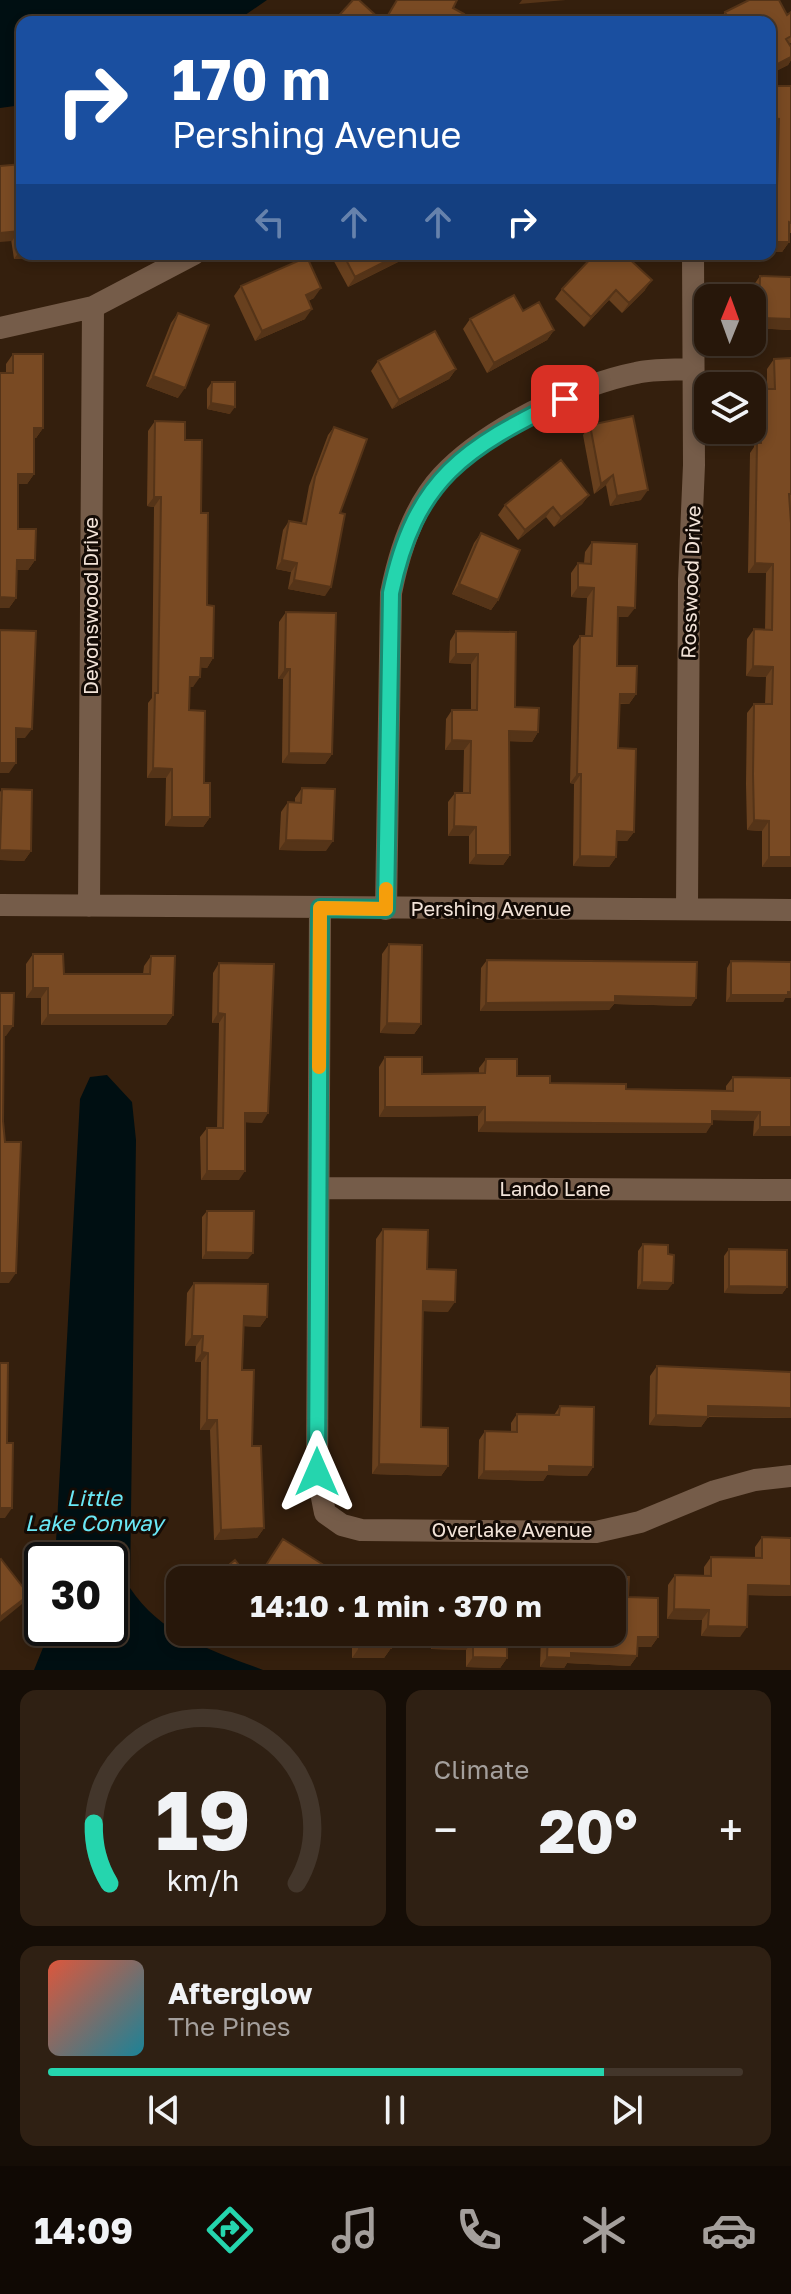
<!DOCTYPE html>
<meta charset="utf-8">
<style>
body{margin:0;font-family:"Golos Text",sans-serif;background:#2f2013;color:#f1f3f6;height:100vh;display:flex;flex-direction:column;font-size:30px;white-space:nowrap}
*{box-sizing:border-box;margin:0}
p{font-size:26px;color:#a49f9c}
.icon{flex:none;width:44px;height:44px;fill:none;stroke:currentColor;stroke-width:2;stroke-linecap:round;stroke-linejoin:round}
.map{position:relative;height:1670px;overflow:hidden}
.details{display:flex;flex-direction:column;gap:20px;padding:20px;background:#150d06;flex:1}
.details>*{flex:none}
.hud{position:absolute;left:16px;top:16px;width:760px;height:244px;border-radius:16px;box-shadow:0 4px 12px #0003,0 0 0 2px #43362b;background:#1a4fa0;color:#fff;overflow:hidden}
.needle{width:52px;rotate:1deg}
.fabs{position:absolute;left:694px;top:284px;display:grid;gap:16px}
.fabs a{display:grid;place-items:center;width:72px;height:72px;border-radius:16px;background:#27170a;box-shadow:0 4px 12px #0003,0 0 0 2px #43362b;font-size:40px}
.speed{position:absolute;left:24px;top:1542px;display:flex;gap:16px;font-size:40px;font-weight:700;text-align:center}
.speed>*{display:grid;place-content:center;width:104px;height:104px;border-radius:50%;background:#27170a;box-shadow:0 4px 12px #0003,0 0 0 2px #43362b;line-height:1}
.speed .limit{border:4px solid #111;border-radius:12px;background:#fff;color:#111}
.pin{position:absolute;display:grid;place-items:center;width:68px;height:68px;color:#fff;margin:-34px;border-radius:16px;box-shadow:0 4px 12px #0006}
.me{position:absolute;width:88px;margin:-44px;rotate:0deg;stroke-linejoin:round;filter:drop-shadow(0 0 6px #0008)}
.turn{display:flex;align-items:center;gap:28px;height:168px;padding:0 24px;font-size:36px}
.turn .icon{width:104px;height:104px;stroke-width:2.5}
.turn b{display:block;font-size:56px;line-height:68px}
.lanes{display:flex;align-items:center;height:76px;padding:0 24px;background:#0003;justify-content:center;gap:40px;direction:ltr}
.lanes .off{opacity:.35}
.big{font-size:60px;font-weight:700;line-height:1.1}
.details .card{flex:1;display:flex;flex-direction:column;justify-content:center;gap:12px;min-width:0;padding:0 28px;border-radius:16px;background:#2f2013}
.details .dial{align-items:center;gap:0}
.dial svg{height:208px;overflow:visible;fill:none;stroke:#43362b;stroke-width:7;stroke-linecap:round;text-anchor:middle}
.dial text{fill:#f1f3f6;stroke:none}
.song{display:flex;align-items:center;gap:24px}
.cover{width:96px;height:96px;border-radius:12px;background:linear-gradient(135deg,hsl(10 70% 55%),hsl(190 70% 35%))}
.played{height:8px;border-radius:4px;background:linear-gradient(90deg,#25d5ae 80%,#43362b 80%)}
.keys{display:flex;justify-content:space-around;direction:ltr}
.heat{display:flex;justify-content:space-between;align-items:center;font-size:44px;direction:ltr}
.details .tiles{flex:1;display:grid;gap:20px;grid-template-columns:1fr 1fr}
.card:last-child{grid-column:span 2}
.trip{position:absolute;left:166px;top:1566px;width:460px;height:80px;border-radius:16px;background:#27170a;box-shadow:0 4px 12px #0003,0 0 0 2px #43362b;font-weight:700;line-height:80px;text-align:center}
.tab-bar{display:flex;height:128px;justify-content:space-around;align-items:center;background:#100904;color:#a49f9c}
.tab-bar .icon{width:56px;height:56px}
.tab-bar .selected{color:#25d5ae}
.tab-bar b{font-size:36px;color:#f1f3f6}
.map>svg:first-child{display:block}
.water{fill:#000f12}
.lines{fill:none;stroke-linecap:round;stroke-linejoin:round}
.minor{stroke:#755c49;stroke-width:22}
.wall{fill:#68401e}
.shaded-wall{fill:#553418}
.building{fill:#794a23;stroke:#553418;stroke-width:2}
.route-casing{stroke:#188a71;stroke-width:20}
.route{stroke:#25d5ae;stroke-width:14}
.slow{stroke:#f59e0b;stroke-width:14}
.labels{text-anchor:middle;stroke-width:6;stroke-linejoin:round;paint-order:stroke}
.street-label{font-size:20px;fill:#f2e3d8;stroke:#140b05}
.water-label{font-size:22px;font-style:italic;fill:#6ae8f6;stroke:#140b05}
</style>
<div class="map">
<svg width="791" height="1670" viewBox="0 0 791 1670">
<rect width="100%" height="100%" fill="#341f0d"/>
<!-- water -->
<path class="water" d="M0,0H267L235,22H22V105L0,108Z
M107,1075L132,1102L136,1140L130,1588C161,1635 213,1651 263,1670H34L51,1628H110V1560H55L80,1099L90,1077Z"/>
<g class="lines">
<!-- minor -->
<path class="minor" d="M0,328L93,307L194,254
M0,905L791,910
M89,906L93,307
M320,908L317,1472L325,1513L342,1525L361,1530L596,1532L640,1522L715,1491L755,1480L791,1476
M386,909L391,593C399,553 413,507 442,476C484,431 575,385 636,373C653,369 673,370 691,369
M687,909L689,581L694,465L693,254
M319,1188L791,1190"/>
</g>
<!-- wall -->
<path class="wall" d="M749,0H779L787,15L791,12V43L789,44L791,47V60L788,65L770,74V22H718L725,12Z
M770,86H791V233H789V242L782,252L771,186L772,128H770Z
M0,166L40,257L14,259Z
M330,254H407L404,259L348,287Z
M760,276L791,277V330L752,328L753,286Z
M241,286L314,298L308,301L305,319L255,341L234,296Z
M562,289L645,290L622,313L609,300L584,327L555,299Z
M523,311L554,330L547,340L487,373L463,329L470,319Z
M178,313V398L146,386L171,323Z
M13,354L43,428L36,438H34V474L27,484H18V529L35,560L28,570H17L16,598L9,608H0V373H6V364Z
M791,358V867H762V831L747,830L746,784L747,713L754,704H765L766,677L746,676L747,639L754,629L765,630L766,573H748L750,453L754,447L753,399L760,389H767V369L774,359Z
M378,361L456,369L449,379L392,409L371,371Z
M212,382L230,414L207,409V389Z
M155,421L185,440L201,513L207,605L213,658L207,668L200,667L193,687H189V710L204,783L210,817L203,827L165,826L166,778H147L148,703L152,698L154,507L147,506L148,431Z
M590,425L641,500L610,506L606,485L594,494L583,435Z
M334,427L340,513L325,596L288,589L291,572L276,569L283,530L289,521L302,523L309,486L328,435Z
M589,495L582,504L554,527L546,517L518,540L498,515L505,505Z
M481,533L498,600L491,610L452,594L474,543Z
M592,542L628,617H618L617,666L636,694L629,704H620L618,748L634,832L627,841H617L616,857L609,867L573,866L574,784L570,783L573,646L580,636H585L587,598L571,597V573L578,563H584L585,552Z
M286,612L332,754L325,764L282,763L283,679H278L279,622Z
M456,631L516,632L515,707L538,732L532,742L509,741L510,855L503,865L469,864V836H448V802L455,793H463L464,750H445L446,719L452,710H471V664L449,663L450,641Z
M302,788L326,851L279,850L281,812L288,802L295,803V798Z
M2,789L31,851L24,861L0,860V792Z
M389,944L421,1024L414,1034L380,1033L382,954Z
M33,954L64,974H143L144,966L151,956L173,1015L166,1025H41V998H26V964Z
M487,960L696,998L691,1006L614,1004L609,1010L480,1011L481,968Z
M731,961L785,998L783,1002H726L727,968Z
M219,963L262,1123L245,1122L239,1180H201L200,1137L207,1128H217L219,1023H212L213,973Z
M385,1057L422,1074L479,1073V1068L486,1059L517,1076L550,1083L626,1089L726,1090V1086L733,1077L791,1078V1136H753L754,1121L712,1120L706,1133L478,1132V1116L379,1117V1067Z
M207,1211L248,1259H202V1217Z
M383,1229L427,1269L448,1312L423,1311L421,1427L448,1466L441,1476L372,1474L376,1239Z
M643,1244L668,1290L637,1289L638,1251Z
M729,1249L787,1287L782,1294L724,1293V1256Z
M194,1283L267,1317L260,1327L244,1326L242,1370L264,1528L257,1538L214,1540L210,1430H200L201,1362H195L196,1346H185L187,1293Z
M657,1366L791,1372V1418L708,1417L701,1427L649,1425L650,1376Z
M560,1406L593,1467L587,1476L547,1475L543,1481L478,1479L479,1440L485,1431L511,1432V1423L517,1414L554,1415Z
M762,1537L791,1538V1596L748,1595L740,1637L701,1636L702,1620L667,1619L668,1585L675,1575L704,1576V1567L711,1557L755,1558V1547Z
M283,1539L347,1580H256Z
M554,1577H629L628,1597L658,1598V1637L651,1647H637V1656L630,1666L567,1663L564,1668L540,1667L541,1636L507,1635V1658L500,1668L466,1667V1650L431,1649V1640H391V1648L384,1658H352V1632H612V1580H552Z"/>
<!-- shaded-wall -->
<path class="shaded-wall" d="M522,0H566L519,4Z
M791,57V60L788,65L770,74V68Z
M770,118L779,119L772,128H770Z
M19,231L12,241L0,242V233Z
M770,242H789L782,252H770Z
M21,249L22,254H42L40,257L14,259Z
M400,254H407L404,259L348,287L355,277Z
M652,280L645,290L622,313L629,303Z
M321,288L314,298L299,305L306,295Z
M616,290L609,300L584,327L591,317Z
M312,309L305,319L255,341L262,331Z
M759,318L791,319V330L752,328Z
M554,330L547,340L487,373L494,363Z
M456,369L449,379L392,409L399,400Z
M153,376L185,388L178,398L146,386Z
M211,403L235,407L230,414L207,409Z
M34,428H43L36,438H27Z
M18,474H34L27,484H11Z
M613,475L606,485L594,494L601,484Z
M648,490L641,500L610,506L617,496Z
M589,495L582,504L554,527L561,517Z
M154,497H161L154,507L147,506Z
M553,507L546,517L518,540L525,530Z
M17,560H35L28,570H10Z
M282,560L297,563L291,572L276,569Z
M755,563L773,564L766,573H748Z
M294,580L331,587L325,596L288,589Z
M459,584L498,600L491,610L452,594Z
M578,587L594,588L587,598L571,597Z
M0,597L16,598L9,608H0Z
M618,607L635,608L628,617H611Z
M456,654H478L471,664L449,663Z
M201,658H213L207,668L194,667Z
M753,666L773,667L766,677L746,676Z
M285,669H290L283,679H278Z
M190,677H200L193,687H183Z
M620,694H636L629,704L613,703Z
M16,728L32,729L25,738H9Z
M509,731L538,732L532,742L503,741Z
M452,740L471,741L464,750H445Z
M289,753L332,754L325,764L282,763Z
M0,763H16L9,773H0Z
M153,768L172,769L166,778H147Z
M577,774H581L574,784L570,783Z
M172,817H210L203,827L165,826Z
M754,820L769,821L762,831L747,830Z
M454,826L476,827L469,836H448Z
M617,831L634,832L627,841H610Z
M286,840L333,841L326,851L279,850Z
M0,850L31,851L24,861L0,860Z
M476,855H510L503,865L469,864Z
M580,856L616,857L609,867L573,866Z
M769,857H791V867H762Z
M33,988H48L41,998H26Z
M791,992V998H785L783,1002H726L731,995Z
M615,996L696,998L691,1006L614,1004L609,1010L480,1011L486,1003Z
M218,1013L225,1014L219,1023H212Z
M48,1015H173L166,1025H41Z
M387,1023L421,1024L414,1034L380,1033Z
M4,1026H13L6,1036H0Z
M385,1107H485L478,1116L379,1117Z
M712,1111L760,1112L754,1121L706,1120Z
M245,1113H268L262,1123L238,1122Z
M485,1122L712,1124L706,1133L478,1132Z
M760,1127H791V1136H753Z
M207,1171H245L239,1180H201Z
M206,1252L253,1253L248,1259H202Z
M0,1273H16L9,1283H0Z
M642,1282L673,1283L668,1290L637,1289Z
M729,1286L787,1287L782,1294L724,1293Z
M423,1301L455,1302L448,1312L416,1311Z
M244,1316L267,1317L260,1327L237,1326Z
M192,1336H203L196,1346H185Z
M202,1352L208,1353L201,1362H195Z
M708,1406L791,1408V1418L701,1416Z
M656,1415L708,1417L701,1427L649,1425Z
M207,1420H217L210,1430H200Z
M379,1464L448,1466L441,1476L372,1474Z
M549,1466L593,1467L587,1476L547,1475L543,1481L478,1479L484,1471Z
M0,1508H12L5,1518H0Z
M264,1528L257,1538L214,1540L221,1530Z
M748,1585L791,1586V1596L741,1595Z
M29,1595L22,1604L0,1622V1617Z
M674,1609L709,1610L702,1620L667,1619Z
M708,1626L747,1627L740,1637L701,1636Z
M389,1632H437L431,1640H384Z
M503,1632H544L541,1636L501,1635Z
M638,1637H658L651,1647H631Z
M438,1639L473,1640L466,1650L431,1649Z
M359,1648H391L384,1658H352Z
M571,1653L637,1656L630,1666L567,1663L564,1668L540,1667L547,1657Z
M473,1657L507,1658L500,1668L466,1667Z"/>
<!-- building -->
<path class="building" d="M353,0H359L383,22H333Z
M397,0H457L453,8L464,14L460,22H426L423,20L422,22H384Z
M749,0H779L787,15L791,12V36L786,39L791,47V57L770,68V22H730L725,12Z
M770,86H791V223L789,222V242H770V186H777L779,119L770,118Z
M22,164V249H21L19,231L0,233V166Z
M343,254H400L355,277Z
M595,254H624L652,280L629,303L616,290L591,317L562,289Z
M307,257L321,288L306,295L312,309L262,331L241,286Z
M760,276L791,277V319L759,318Z
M514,295L523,311L539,302L554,330L494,363L470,319Z
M178,313L209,325L185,388L153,376Z
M435,331L456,369L399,400L378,361Z
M13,354H43V428H34V474H18V529H36L35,560H17L16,598L0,597V373H13Z
M791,358V494H789L791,523V857H769V821L754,820L753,774L754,704H772L773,667L753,666L754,629L772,630L773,564L755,563L757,443H761L760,389H775L774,359Z
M212,382H235V407L211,403Z
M633,416L648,490L617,496L613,475L601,484L590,425Z
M155,421L185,422V440H202L201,513H208L207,605L214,606L213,658H201L200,677H190L189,710L205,711L204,783H210V817H172V769L153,768L155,693H158L161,497H154Z
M334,427L367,439L340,513L345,514L331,587L294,580L297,563L282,560L289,521L306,524L315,477Z
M561,460L589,495L561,517L553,507L525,530L505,505Z
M481,533L520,550L498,600L459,584Z
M592,542L637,544L635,608L618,607L617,666H637L636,694H620L618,748L636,749L634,832L617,831L616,857L580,856L581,774H577L580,636H592L594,588L578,587V563L591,564Z
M286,612L336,613L332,754L289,753L290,669H285Z
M0,630L36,631L32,729L16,728V763H0Z
M456,631L516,632L515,707L539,708L538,732L509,731L510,855H476V827L454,826L455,793H470L471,741L452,740V710H477L478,654H456Z
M302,788L335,789L333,841L286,840L288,802L301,803Z
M2,789L32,790L31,851L0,850Z
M389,944L422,945L421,1024L387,1023Z
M33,954H63L64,974H150L151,956H175L173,1015H48V988H33Z
M487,960L697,962L696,998L615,996V1002L486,1003Z
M731,961L791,962V992H788V995H731Z
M219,963L274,964L268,1113H245V1171H207V1128H223L225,1014L218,1013Z
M0,993H14L13,1026H4L3,1121L5,1142H21L16,1273H0Z
M385,1057H422V1074L485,1073L486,1059H517V1076H550V1083L626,1084V1089L733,1091V1077L791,1078V1127H760V1112L712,1111V1124L485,1122V1107H385Z
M207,1211H254L253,1253L206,1252Z
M383,1229L428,1230L427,1269L456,1270L455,1302L423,1301L421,1427L448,1428V1466L379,1464Z
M643,1244L668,1245V1254L674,1255L673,1283L642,1282Z
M729,1249L787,1250V1287L729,1286Z
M194,1283L268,1284L267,1317L244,1316L242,1370H254L252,1446H261L264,1528L221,1530L217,1420H207L208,1353L202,1352L203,1336H192Z
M0,1363H8L7,1443H13L12,1508H0Z
M657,1366L791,1372V1408L708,1406V1417L656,1415Z
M560,1406L594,1407L593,1467L549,1466V1472L484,1471L485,1431L517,1432V1414L559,1415Z
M762,1537L791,1538V1586L748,1585L747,1627L708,1626L709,1610L674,1609L675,1575L711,1576V1557L762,1558Z
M283,1539L347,1580H272L261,1573Z
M1,1559L29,1595L0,1617V1560Z
M235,1560L251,1580H211Z
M554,1577H629L628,1597L658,1598V1637H638L637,1656L571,1653V1658L547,1657L548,1632H612V1580H554Z
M359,1578H380V1580H359Z
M359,1632H391V1648H359Z
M438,1632H507V1658L473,1657V1640L438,1639Z"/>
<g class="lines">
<!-- route casing -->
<g class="route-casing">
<path id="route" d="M317,1472L320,908L386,909L391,593C415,478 465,448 565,399"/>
</g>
<!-- route -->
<use href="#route" class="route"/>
<!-- slow -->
<path class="slow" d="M319,1067L320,908L386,909V889"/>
</g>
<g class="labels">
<!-- street labels -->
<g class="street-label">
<text transform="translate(691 582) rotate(-88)" y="7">Rosswood Drive</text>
<text transform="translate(91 606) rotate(-90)" y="7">Devonswood Drive</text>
<text x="491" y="916">Pershing Avenue</text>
<text x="555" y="1196">Lando Lane</text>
<text x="512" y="1537">Overlake Avenue</text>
</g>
<!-- water labels -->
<g class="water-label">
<text x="94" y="1506">Little<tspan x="94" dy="25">Lake Conway</tspan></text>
</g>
</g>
</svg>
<div class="fabs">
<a><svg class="needle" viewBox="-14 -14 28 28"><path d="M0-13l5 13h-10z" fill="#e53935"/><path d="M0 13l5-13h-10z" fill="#a49f9c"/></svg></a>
<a><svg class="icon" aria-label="layers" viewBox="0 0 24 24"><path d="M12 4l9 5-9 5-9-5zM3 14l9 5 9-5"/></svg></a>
</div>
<div class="speed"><div class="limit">30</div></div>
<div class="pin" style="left:565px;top:399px;background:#d93025"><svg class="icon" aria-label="arrive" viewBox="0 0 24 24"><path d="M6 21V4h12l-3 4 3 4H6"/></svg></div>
<svg class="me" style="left:317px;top:1472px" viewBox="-20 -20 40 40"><path d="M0-17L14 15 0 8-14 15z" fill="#25d5ae" stroke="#fff" stroke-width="4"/></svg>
<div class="trip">14:10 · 1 min · 370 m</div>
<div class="hud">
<div class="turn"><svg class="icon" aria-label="right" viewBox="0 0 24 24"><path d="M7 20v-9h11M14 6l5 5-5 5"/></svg><div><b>170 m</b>Pershing Avenue</div></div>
<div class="lanes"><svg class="icon off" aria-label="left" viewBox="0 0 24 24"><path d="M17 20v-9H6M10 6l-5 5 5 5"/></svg><svg class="icon off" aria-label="ahead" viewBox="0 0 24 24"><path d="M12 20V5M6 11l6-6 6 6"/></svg><svg class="icon off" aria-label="ahead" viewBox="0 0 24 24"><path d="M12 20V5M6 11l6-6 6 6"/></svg><svg class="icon" aria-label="right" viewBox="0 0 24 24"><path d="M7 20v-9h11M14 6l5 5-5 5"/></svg></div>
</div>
</div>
<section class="details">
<div class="tiles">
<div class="card dial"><svg viewBox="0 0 100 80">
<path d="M14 69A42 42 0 1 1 86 69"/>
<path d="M14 69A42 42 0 0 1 8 46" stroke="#25d5ae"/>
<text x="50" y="56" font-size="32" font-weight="700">19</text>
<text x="50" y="72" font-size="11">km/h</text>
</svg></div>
<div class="card"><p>Climate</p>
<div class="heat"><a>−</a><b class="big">20°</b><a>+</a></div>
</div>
<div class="card">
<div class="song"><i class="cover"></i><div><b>Afterglow</b><p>The Pines</p></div></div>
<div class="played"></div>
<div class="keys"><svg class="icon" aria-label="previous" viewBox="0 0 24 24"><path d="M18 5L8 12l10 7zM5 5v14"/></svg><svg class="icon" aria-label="pause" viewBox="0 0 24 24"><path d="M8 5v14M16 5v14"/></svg><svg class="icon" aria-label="next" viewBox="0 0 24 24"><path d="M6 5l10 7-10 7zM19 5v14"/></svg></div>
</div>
</div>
</section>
<nav class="tab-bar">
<b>14:09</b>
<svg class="icon selected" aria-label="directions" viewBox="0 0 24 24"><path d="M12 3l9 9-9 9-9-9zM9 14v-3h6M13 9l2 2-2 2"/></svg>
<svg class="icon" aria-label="music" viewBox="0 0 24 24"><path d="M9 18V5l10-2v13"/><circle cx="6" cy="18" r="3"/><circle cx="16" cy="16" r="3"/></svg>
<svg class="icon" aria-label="phone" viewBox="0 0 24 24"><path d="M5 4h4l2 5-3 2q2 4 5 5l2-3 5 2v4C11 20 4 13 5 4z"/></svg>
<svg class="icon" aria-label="climate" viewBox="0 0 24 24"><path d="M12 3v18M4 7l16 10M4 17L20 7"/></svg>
<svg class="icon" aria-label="car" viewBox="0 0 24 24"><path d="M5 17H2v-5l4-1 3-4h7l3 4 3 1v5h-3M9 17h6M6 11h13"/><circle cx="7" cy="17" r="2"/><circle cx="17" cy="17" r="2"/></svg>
</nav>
